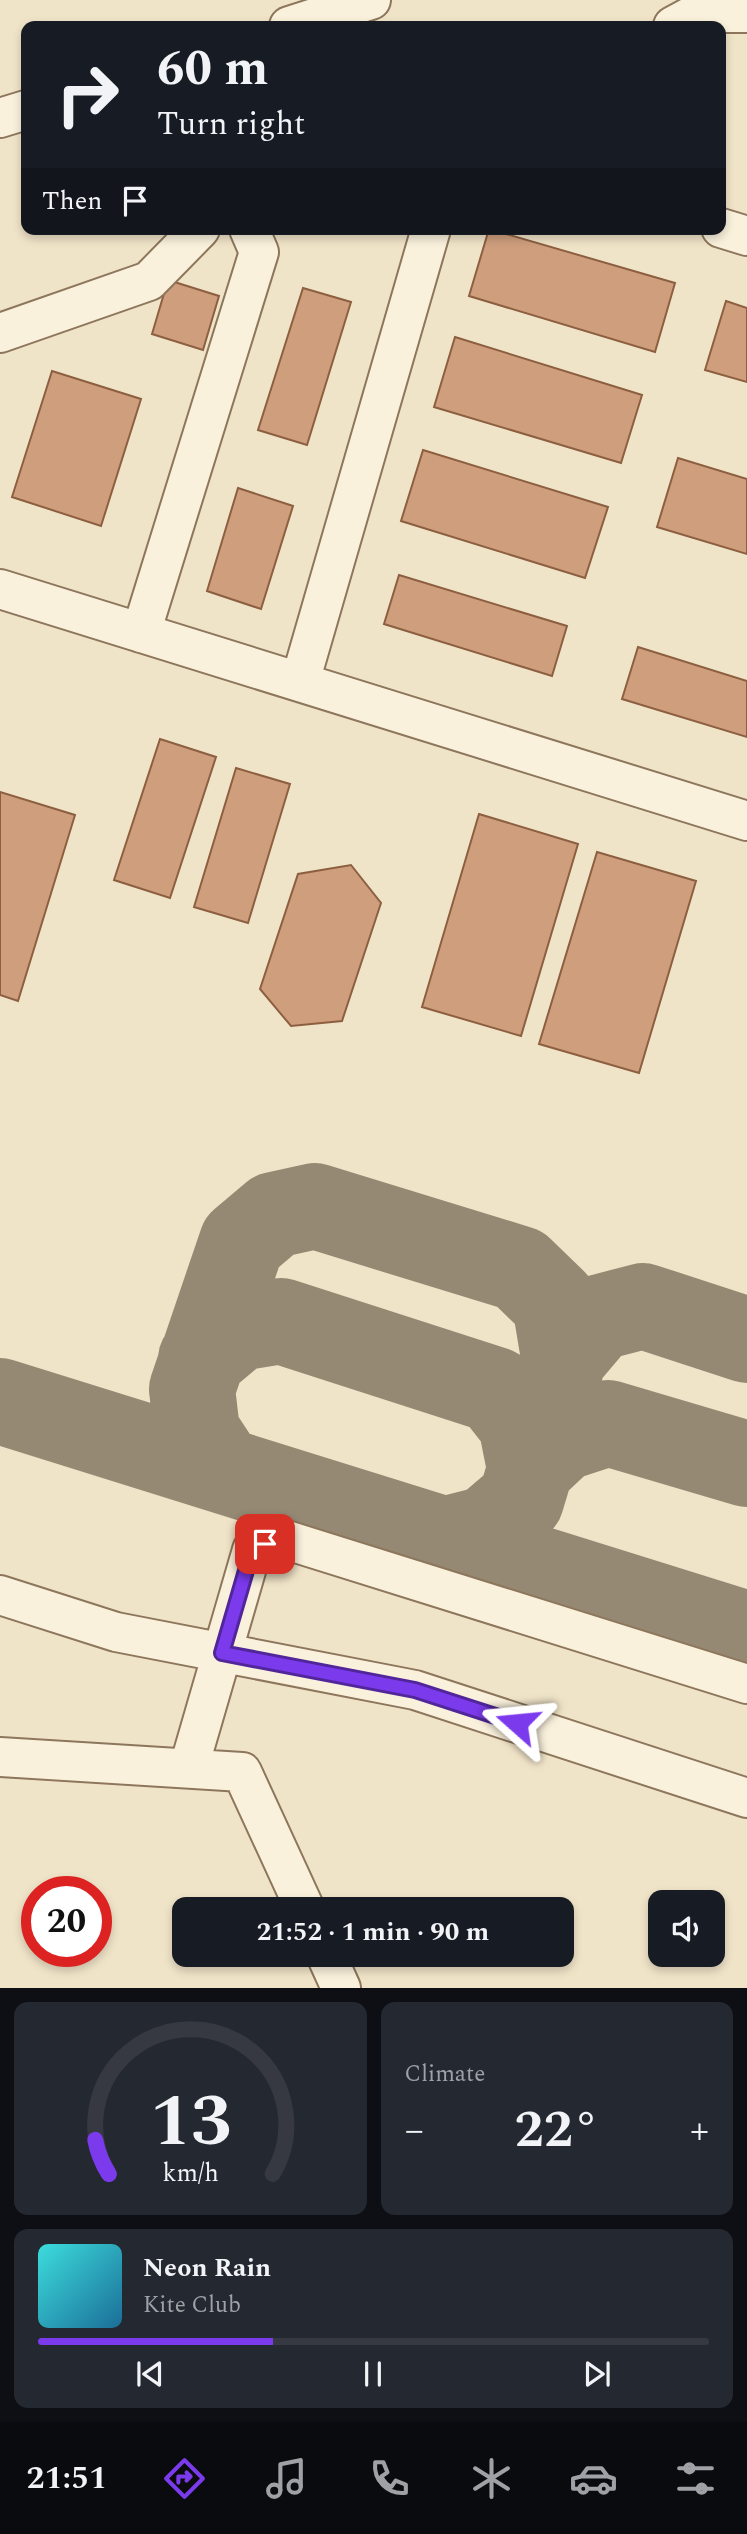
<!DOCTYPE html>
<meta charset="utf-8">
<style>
body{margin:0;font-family:Spectral,serif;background:#242831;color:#f1f3f6;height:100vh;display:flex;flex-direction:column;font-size:26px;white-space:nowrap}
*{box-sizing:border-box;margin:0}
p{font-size:23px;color:#9ea1a6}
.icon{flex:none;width:38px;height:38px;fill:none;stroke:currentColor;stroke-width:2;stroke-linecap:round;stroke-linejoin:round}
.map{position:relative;height:1988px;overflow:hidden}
.details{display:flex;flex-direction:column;gap:14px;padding:14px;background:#0d0f14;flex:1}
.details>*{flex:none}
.top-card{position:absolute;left:21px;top:21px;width:705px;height:214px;border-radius:14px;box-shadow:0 4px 10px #0003;background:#171b24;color:#f1f3f6;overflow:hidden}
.tools{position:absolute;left:648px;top:1890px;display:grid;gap:14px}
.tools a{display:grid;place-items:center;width:77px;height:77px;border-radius:14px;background:#171b24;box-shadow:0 4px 10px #0003;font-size:35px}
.speed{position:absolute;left:21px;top:1876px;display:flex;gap:14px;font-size:35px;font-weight:700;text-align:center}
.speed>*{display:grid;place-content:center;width:91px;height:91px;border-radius:50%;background:#171b24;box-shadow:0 4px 10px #0003;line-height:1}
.speed .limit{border:10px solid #d22;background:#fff;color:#111}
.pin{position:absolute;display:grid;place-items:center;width:60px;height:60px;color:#fff;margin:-30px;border-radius:14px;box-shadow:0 4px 10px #0006}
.me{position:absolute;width:77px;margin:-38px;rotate:288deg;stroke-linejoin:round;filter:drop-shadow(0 0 5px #0008)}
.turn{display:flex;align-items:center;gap:24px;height:147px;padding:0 21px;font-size:32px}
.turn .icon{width:91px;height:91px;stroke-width:2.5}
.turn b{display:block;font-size:49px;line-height:60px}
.then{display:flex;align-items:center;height:66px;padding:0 21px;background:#0003;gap:14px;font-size:26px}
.big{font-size:52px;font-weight:700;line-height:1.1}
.details .widget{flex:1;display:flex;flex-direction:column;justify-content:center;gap:10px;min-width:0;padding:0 24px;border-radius:14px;background:#242831}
.details .dial{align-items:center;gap:0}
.dial svg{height:182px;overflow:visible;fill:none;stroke:#363941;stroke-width:7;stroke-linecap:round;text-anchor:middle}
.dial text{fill:#f1f3f6;stroke:none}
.song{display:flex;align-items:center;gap:21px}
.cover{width:84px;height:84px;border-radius:10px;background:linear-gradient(135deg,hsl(180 70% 55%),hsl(200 70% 35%))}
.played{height:7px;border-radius:4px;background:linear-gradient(90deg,#7c3aed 35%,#363941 35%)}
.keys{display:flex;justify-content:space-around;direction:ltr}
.heat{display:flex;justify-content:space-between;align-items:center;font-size:38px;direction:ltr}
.details .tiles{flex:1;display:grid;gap:14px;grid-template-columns:1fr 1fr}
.widget:last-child{grid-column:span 2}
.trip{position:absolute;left:172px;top:1897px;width:402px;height:70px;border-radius:14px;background:#171b24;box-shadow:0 4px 10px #0003;font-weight:700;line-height:70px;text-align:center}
.tabs{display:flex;height:112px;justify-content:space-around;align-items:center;background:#090b0e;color:#9ea1a6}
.tabs .icon{width:49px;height:49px}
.tabs .active{color:#7c3aed}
.tabs b{font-size:32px;color:#f1f3f6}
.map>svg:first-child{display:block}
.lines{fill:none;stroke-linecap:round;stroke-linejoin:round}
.taxiway{stroke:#968974;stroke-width:86}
.building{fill:#cf9f7d;stroke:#8d5f41;stroke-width:2}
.minor-casing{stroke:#8d765c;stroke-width:42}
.minor{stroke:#faf1dc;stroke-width:38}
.route-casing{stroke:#51269a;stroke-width:18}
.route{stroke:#7c3aed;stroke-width:12}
</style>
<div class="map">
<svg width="747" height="1988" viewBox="0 0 747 1988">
<rect width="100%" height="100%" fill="#f0e4c8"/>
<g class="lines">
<!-- taxiway -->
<path class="taxiway" d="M564,1357L597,1318L643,1306L747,1340
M201,1359L238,1328L281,1321L495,1390L521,1423L530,1468L562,1438L608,1423L747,1464
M0,1401L747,1634
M222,1470L197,1432L192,1389L242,1242L274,1215L315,1206L520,1269L555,1303L564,1357L521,1500L487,1529L444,1540"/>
</g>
<!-- building -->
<path class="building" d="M489,229L675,283L655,352L469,296Z
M168,280L219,296L203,350L152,334Z
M303,288L351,302L307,445L258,430Z
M726,301L747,308V382L705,370Z
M455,337L642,395L621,463L434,407Z
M52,371L141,399L101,526L12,497Z
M423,450L608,507L585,578L401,521Z
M678,458L747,479V554L657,527Z
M238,488L293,506L261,609L207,591Z
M399,575L567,626L552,676L384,624Z
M638,647L747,681V737L622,699Z
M160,739L216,757L170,898L114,880Z
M236,768L290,784L248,923L194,907Z
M0,792L75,815L18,1001L0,995Z
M479,814L578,844L521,1036L422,1007Z
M597,852L696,881L639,1073L539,1044Z
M351,865L381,903L342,1021L291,1026L260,989L298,874Z"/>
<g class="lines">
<!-- minor casing -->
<g class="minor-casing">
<path id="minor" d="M289,26L371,0
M673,26L697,13H747
M0,118L26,110
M721,228L747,236
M0,333L149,281L200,229
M0,589L747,821
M141,633L259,252L249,229
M300,682L431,229
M0,1595L116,1632L415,1690L747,1798
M0,1757L242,1772L305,1909
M189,1767L252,1550L277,1537L747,1684
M326,1955L341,1988"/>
</g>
<!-- minor -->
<use href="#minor" class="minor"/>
</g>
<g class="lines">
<!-- route casing -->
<g class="route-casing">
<path id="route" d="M265,1544L252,1550L222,1653L415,1690L517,1723"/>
</g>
<!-- route -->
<use href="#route" class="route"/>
</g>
</svg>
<div class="tools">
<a><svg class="icon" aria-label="sound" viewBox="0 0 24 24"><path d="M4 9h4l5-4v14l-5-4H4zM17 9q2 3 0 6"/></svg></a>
</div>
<div class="speed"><div class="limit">20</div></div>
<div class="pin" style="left:265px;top:1544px;background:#d93025"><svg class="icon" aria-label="arrive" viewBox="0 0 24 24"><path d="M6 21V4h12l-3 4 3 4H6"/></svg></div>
<svg class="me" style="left:517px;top:1723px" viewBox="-20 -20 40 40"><path d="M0-17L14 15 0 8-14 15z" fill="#7c3aed" stroke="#fff" stroke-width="4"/></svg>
<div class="trip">21:52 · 1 min · 90 m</div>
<div class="top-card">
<div class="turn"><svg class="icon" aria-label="right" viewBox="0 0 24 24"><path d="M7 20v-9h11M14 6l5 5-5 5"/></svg><div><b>60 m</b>Turn right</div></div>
<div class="then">Then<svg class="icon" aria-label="arrive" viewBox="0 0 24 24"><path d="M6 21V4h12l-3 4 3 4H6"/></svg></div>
</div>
</div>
<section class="details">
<div class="tiles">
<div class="widget dial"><svg viewBox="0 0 100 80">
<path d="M14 69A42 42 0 1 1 86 69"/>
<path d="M14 69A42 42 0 0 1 8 54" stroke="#7c3aed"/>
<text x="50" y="56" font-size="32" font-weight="700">13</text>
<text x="50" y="72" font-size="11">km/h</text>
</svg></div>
<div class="widget"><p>Climate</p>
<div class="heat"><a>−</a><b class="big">22°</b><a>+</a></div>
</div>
<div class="widget">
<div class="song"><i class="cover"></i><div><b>Neon Rain</b><p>Kite Club</p></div></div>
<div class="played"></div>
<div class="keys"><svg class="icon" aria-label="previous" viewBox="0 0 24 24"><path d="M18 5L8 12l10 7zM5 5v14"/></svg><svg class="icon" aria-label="pause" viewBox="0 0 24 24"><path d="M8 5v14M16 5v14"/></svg><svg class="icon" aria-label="next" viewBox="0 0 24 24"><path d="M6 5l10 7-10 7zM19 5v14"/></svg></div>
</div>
</div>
</section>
<nav class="tabs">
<b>21:51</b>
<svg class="icon active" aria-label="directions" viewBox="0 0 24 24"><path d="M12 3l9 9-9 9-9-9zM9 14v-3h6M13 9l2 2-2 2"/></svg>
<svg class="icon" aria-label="music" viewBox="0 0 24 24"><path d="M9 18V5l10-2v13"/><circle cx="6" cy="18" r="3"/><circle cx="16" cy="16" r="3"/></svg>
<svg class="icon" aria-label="phone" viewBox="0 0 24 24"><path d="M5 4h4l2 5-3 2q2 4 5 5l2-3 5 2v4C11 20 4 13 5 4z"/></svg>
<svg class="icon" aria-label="climate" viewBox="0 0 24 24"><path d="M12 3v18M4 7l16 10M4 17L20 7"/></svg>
<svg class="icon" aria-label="car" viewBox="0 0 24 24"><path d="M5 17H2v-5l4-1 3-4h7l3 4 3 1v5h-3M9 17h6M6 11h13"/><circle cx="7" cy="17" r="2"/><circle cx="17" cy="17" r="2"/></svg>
<svg class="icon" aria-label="filters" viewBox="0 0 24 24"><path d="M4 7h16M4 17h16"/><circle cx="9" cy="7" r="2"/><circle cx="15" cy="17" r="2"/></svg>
</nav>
